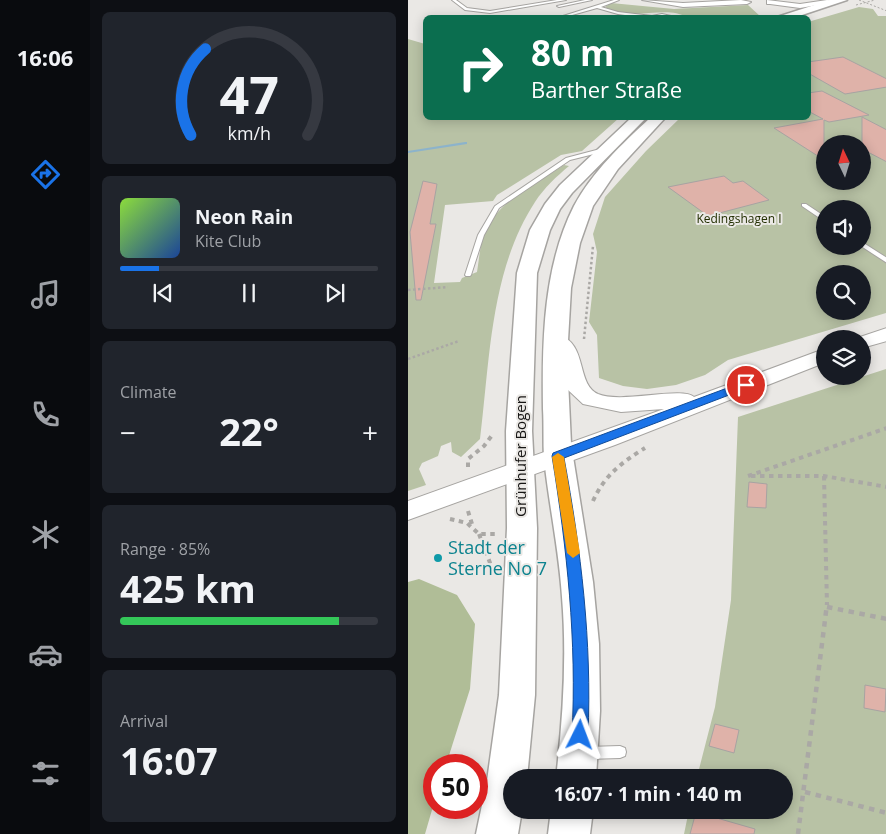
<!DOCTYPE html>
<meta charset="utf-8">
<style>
body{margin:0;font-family:"Open Sans",sans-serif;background:#20242c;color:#f1f3f6;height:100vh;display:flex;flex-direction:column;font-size:19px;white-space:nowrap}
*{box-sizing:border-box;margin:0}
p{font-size:16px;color:#9ea1a6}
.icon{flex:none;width:28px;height:28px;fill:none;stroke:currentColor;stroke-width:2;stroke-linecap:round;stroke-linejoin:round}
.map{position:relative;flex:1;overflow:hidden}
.side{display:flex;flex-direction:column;gap:12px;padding:12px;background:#0d0f14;width:318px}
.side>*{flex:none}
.guide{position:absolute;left:15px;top:15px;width:388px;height:105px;border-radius:8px;box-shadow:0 2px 12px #0003;background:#0b6e4f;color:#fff;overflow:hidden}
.needle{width:32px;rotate:356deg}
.buttons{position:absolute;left:408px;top:135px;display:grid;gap:10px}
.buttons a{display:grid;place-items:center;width:55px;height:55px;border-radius:50%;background:#171b24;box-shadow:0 2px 12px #0003;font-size:25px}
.speed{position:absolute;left:15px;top:754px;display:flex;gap:10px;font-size:25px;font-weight:700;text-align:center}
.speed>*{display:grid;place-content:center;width:65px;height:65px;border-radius:50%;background:#171b24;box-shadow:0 2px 12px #0003;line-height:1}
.speed .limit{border:8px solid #d22;background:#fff;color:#111}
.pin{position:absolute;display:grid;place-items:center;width:42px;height:42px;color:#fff;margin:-21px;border:2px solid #fff;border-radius:50%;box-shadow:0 1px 5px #0007}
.me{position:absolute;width:55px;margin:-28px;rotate:3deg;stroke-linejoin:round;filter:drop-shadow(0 0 4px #0008)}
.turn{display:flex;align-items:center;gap:18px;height:105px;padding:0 25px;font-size:22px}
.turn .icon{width:65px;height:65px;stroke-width:2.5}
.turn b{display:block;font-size:35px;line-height:42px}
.big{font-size:38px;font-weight:700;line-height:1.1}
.side .widget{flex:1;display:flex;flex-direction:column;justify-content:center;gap:8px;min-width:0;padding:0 18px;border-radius:8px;background:#20242c}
.side .dial{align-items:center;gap:0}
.dial svg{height:130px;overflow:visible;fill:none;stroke:#363941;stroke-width:7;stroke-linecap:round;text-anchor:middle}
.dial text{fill:#f1f3f6;stroke:none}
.song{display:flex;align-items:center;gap:15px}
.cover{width:60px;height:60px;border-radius:8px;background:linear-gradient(135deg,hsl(90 70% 55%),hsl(220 70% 35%))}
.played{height:5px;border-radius:2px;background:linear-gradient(90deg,#1a73e8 15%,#363941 15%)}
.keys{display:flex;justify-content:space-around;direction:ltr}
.heat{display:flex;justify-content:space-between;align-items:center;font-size:28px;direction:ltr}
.charge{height:8px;border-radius:4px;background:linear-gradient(90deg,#34c759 85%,#363941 0)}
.trip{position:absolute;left:95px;top:769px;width:290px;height:50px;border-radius:25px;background:#171b24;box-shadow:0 2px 12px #0003;font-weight:700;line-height:50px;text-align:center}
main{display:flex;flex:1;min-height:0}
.tab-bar{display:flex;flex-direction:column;width:90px;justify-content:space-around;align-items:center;background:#090b0e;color:#9ea1a6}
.tab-bar .icon{width:35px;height:35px}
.tab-bar .current{color:#1a73e8}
.tab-bar b{font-size:22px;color:#f1f3f6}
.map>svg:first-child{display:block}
.green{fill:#b8c2a5;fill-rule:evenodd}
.forest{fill:#b0bd97}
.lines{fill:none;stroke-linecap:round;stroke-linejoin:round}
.stream{fill:#8cb3cb;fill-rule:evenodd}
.building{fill:#dfb2a9;stroke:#a7a3a2}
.service-casing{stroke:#a6a4a1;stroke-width:2}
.minor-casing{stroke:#a6a4a1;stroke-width:2}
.tertiary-casing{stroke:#a6a4a1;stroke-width:2}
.secondary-casing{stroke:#a6a4a1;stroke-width:3}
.path-far3{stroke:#aaa8a5;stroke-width:1;stroke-dasharray:2 2;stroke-linecap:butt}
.path-far2{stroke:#aaa8a5;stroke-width:2.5;stroke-dasharray:2.5 2.5;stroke-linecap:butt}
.path-far1{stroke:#aaa8a5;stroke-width:4;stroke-dasharray:4.5 4.5;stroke-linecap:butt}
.path{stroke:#aaa8a5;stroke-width:4.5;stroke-dasharray:5.5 5.5;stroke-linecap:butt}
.service{fill:#fff;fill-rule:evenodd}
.minor{fill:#fff;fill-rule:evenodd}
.tertiary{fill:#fff;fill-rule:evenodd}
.secondary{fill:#fff;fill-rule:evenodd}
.route{fill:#1a73e8;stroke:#114b97}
.slow{fill:#f59e0b}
.culture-dot{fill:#0f9aa8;stroke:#eae8e5;stroke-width:2}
.labels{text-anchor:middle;stroke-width:4;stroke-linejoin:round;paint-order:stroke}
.far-park-label{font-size:12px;fill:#232f02;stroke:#eae8e5}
.street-label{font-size:15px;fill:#161514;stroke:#eae8e5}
.near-culture-label{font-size:18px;fill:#0d838f;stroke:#eae8e5;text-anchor:start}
</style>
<main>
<nav class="tab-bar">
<b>16:06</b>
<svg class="icon current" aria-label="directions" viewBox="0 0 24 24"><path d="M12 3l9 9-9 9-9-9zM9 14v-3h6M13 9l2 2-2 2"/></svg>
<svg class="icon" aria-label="music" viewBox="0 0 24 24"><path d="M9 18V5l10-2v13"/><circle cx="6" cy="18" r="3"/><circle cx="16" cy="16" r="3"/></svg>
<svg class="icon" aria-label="phone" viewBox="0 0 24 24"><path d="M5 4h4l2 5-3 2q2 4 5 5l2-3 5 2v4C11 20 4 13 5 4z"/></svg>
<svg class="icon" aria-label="climate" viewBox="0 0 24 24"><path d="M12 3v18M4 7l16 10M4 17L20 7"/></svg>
<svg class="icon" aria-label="car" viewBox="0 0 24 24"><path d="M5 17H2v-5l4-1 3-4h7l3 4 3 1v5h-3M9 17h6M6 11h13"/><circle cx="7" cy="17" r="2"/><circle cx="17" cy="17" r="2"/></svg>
<svg class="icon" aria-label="filters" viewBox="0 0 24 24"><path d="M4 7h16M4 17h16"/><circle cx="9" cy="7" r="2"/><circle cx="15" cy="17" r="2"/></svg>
</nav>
<section class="side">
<div class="widget dial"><svg viewBox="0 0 100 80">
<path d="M14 69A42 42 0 1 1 86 69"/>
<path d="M14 69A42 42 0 0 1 23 16" stroke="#1a73e8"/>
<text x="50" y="56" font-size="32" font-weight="700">47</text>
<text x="50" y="72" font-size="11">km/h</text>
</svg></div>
<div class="widget">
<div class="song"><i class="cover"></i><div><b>Neon Rain</b><p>Kite Club</p></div></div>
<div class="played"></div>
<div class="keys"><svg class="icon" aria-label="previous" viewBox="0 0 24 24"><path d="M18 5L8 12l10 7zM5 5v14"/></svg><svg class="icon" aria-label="pause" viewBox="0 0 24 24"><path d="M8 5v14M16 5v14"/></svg><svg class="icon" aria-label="next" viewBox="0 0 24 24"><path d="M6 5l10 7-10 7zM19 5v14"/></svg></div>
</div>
<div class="widget"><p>Climate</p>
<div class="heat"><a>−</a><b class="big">22°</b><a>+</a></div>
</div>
<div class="widget"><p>Range · 85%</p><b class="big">425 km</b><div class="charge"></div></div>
<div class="widget"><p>Arrival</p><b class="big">16:07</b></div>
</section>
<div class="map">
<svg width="479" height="834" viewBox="0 0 479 834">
<rect width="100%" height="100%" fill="#eae8e5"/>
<!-- green -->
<path class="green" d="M203,3L266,9L340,5L353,17H278C259,4 219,23 197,7Z
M451,7L465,9L470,16H478V313L320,360L297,375L268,385L239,389L215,386L191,378L189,335L181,322L189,252L185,234L197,197L238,151L272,118H400V22ZM416,144H454V181H416ZM416,209H454V246H416ZM416,274H454V311H416Z
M0,39L17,44L18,118H211L174,151L153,155L89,195L85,201L37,205L26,283L52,282L54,278L69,272C71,260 72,245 76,234C89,201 128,183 156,165L161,166C149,176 136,188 127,202C82,271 82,360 72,439L53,457L44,452L43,442L33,446L30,456L14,463L11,469L18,485L0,491Z
M478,369V834H276L281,810H376V778L289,777L307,707L323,600L330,417Z"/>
<!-- forest -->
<path class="forest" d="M11,579L49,595L67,624L62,689L38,765H26V803L17,834H0V582Z"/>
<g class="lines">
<!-- stream -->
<path class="stream" d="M57,142H59V144L0,153V151Z"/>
</g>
<!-- building -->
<path class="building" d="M435,57L479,79V87L437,94L400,73V62Z
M414,91L461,115L421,122L416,120V160L366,128L415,119L400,111V93Z
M454,117L479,130V162L454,149Z
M316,176L325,183L335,181L361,200L300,216L260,187Z
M15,181L29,184L22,224H28L13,300H8L2,232Z
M341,482L359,484L358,508L339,507Z
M457,685L478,689L477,712L456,708Z
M307,724L331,730L326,753L301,746Z
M288,812L347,829L346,834H282Z"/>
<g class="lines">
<!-- service casing -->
<g class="service-casing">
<path id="service" d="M44,0H48L59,8L82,11L149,0H158L82,13L57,10Z
M177,0H184L151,7L149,6Z
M206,0H211L193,7L210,12L244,16L254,14L272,18L254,16L238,18L210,14L189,8L157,17L155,16Z
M196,148L199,150L198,151L162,160L91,208L76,235L63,275L62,276H58L57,275L70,235L87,206L158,158Z
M394,204H398L416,216V221L394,206Z
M454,242L479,258V263L453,246Z
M212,746L217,748L218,752L217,756L212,758L179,759L174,757L173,753L174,749L179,747Z"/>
</g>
<!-- minor casing -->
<g class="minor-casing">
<path id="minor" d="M234,0L275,3L333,0L343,2L339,4L275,7Z
M359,0L392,4L419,0L432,1L392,8L362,4H359Z"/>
</g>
<!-- tertiary casing -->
<g class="tertiary-casing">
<path id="tertiary" d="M479,328V341L454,348V339H446Z
M148,334C181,342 167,383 190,394C213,404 274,386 286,397L416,349V363L207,445L0,520V501L256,409L213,412L175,404L159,389L150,355L137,340L141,336Z"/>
</g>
<!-- secondary casing -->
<g class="secondary-casing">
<path id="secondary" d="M422,0H439L385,18H366Z
M223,118H238L164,193L152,209L142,230L129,273L124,431L129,528L127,695L119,778H104V810H114L110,834H68L79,781L91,695L99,528L98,431L109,273L122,230L137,204L152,185Z
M242,118H257L210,169L185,206L172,243L163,288L159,358L163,444L185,582L191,644L192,711L188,778H148C155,718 159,657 154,597C151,550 141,505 136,458C135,442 136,426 135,409C134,342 135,267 166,206C185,171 214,144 242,118Z
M143,810H185L182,834H140Z"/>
</g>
<!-- path-far3 -->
<path class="path-far3" d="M451,0L479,11
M448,5L467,0"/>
<!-- path-far2 -->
<path class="path-far2" d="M0,290L40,287
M176,339L185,246
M425,339L437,335
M0,359L51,341"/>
<!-- path-far1 -->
<path class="path-far1" d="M60,467V459L76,446L85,434
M340,476L479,428
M343,476H416L479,487
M416,476L419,605
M185,501C196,476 214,462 237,448
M60,511L64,524
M42,519L59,523L71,534H88
M71,534L84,568"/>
<!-- path -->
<path class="path" d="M419,607L479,619
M397,792L479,813
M390,834L419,604"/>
<!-- service -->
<use href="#service" class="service"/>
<!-- minor -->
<use href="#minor" class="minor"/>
<!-- tertiary -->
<use href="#tertiary" class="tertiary"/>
<!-- secondary -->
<use href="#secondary" class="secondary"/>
</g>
<!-- route -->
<path class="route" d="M338,381L342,382V387L156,458C173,550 184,641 180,735L178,741L172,743L166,741L164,735C169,641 159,549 144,456L145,453Z"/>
<!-- slow -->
<path class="slow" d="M150,453L156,457L172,553L165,558L159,553L144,457Z"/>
<!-- markers -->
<circle class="culture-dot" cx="30" cy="558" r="5"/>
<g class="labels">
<!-- far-park labels -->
<g class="far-park-label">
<text x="331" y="223">Kedingshagen I</text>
</g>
<!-- street labels -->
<g class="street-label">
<text transform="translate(113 456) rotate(-90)" y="5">Grünhufer Bogen</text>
</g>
<!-- near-culture labels -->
<g class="near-culture-label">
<text x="40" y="554">Stadt der<tspan x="40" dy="21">Sterne No 7</tspan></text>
</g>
</g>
</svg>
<div class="buttons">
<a><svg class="needle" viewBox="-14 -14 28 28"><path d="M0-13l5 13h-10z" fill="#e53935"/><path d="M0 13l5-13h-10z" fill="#9ea1a6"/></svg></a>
<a><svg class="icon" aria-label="sound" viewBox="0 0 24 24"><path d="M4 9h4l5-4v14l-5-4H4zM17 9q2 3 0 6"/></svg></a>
<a><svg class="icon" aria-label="search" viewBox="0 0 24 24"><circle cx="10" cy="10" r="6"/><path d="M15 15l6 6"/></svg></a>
<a><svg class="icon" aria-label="layers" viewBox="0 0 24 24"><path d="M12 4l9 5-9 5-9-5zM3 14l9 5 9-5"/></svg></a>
</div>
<div class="speed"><div class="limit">50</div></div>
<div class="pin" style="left:338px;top:385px;background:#d93025"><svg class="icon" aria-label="arrive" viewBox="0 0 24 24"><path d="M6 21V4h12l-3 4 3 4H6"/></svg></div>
<svg class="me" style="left:172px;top:735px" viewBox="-20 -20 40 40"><path d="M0-17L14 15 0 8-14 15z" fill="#1a73e8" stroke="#fff" stroke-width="4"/></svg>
<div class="trip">16:07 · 1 min · 140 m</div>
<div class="guide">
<div class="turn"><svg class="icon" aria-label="right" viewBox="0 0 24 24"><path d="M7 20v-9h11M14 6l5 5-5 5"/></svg><div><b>80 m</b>Barther Straße</div></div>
</div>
</div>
</main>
